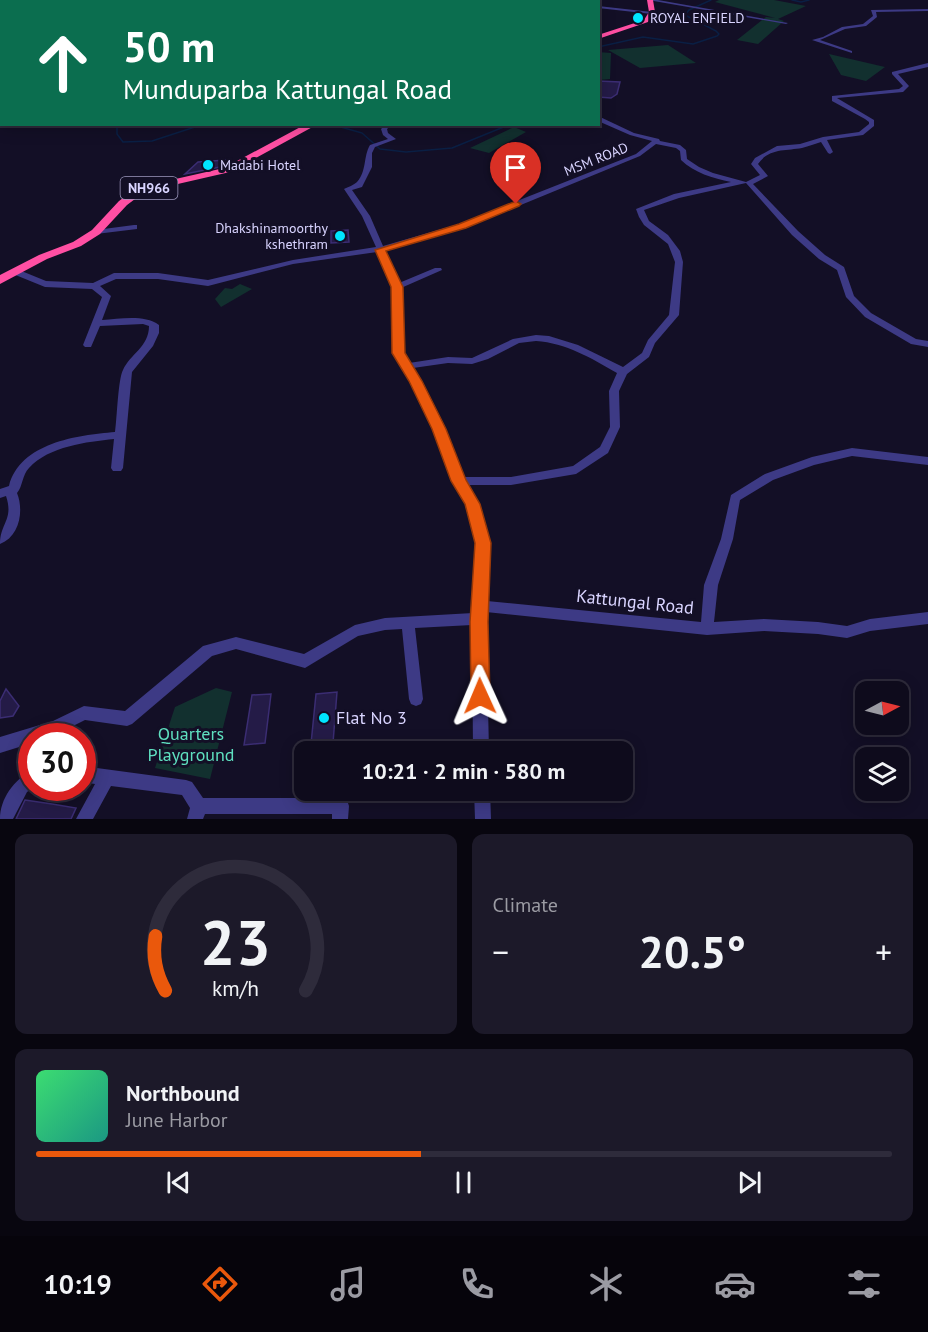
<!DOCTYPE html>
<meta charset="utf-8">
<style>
body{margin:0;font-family:"PT Sans",sans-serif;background:#1c1929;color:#f1f3f6;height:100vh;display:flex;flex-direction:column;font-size:22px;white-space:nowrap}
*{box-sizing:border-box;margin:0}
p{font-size:20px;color:#9b9ba3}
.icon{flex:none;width:33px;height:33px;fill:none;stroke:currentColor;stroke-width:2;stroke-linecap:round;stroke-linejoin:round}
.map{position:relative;height:819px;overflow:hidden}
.drawer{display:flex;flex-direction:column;gap:15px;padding:15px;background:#08060f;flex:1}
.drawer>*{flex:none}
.top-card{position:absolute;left:0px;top:0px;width:600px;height:126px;box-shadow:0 3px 15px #0003,0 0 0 2px #2e2b3b;background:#0b6e4f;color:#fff;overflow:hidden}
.needle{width:39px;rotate:83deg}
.controls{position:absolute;left:855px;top:681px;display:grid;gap:12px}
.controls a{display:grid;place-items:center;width:54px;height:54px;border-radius:12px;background:#0e0b1c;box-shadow:0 3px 15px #0003,0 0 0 2px #2e2b3b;font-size:30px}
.speed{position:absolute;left:18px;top:723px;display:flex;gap:12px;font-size:30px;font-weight:700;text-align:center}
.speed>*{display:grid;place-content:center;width:78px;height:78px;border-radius:50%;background:#0e0b1c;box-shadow:0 3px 15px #0003,0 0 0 2px #2e2b3b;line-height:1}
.speed .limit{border:9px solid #d22;background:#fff;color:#111}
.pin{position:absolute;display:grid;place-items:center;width:51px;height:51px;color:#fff;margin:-62px -26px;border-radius:50% 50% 50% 0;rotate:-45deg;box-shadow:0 0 6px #0007}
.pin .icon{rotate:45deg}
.me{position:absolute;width:66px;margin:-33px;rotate:359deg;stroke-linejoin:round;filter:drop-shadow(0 0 4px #0008)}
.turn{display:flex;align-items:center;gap:21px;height:126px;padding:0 24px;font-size:27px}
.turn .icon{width:78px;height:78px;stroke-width:2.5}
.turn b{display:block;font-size:42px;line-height:51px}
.big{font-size:45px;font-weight:600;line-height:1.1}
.drawer .card{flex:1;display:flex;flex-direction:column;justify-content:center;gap:9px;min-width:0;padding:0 21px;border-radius:12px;background:#1c1929}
.drawer .dial{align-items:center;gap:0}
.dial svg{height:156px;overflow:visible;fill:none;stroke:#2e2b3b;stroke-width:7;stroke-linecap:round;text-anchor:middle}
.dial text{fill:#f1f3f6;stroke:none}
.song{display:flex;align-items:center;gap:18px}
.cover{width:72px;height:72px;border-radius:9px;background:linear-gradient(135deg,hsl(140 70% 55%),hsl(170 70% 35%))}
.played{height:6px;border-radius:3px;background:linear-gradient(90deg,#ea580c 45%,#2e2b3b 45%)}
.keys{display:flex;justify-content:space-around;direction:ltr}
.heat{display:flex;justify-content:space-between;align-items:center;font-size:33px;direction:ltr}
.drawer .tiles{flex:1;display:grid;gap:15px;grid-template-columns:1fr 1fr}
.card:last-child{grid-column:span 2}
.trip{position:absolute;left:294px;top:741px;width:339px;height:60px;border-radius:12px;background:#0e0b1c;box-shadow:0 3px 15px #0003,0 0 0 2px #2e2b3b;font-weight:600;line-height:60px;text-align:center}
.tabs{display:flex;height:96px;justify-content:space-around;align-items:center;background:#06040b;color:#9b9ba3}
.tabs .icon{width:42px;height:42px}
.tabs .current{color:#ea580c}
.tabs b{font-size:27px;color:#f1f3f6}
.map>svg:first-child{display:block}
.green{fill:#12302f}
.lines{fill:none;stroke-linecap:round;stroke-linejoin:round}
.stream{stroke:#0a1f44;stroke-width:1.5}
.building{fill:#241b47;stroke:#3b2d73;stroke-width:1.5}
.minor{fill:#3d3a85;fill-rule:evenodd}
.highway{fill:#ff4fa3;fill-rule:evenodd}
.route{fill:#ea580c;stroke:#983908;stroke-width:1.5}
.poi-dot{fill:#00e5ff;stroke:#130f26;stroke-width:2}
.labels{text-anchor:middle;stroke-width:6;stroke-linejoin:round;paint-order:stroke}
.far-poi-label{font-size:14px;fill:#d9d4ff;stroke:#130f26;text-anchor:start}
.far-street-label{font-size:14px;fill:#d9d4ff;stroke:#130f26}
.shield{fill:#130f26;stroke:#9e99be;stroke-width:1.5}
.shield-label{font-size:14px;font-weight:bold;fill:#d9d4ff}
.near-street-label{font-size:18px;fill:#d9d4ff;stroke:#130f26}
.near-poi-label{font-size:18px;fill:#d9d4ff;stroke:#130f26;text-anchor:start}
.near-park-label{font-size:18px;fill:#5fe0c0;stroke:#130f26}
</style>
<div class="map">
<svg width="928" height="819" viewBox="0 0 928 819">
<rect width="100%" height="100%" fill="#130f26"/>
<!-- green -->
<path class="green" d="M719,0H774L806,6L778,19L784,21L758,44L737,40L766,17L775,18L715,2Z
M668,45L696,63L640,68L608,50Z
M598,52L611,53L610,79L599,80Z
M829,54L885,67L866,81L841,75Z
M514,127L526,132L489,153L470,148Z
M240,284L252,289L221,307L215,299L225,288L232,289Z
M216,688L232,692L210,779L155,768L175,707Z"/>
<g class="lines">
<!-- stream -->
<path class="stream" d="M792,0L801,2L809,0
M598,47L643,37L693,44L717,36L719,34L716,31L685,15L689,10L711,0
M117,124V134L123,142L152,141L204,124
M330,124L362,133L380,149L406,152L452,148L511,124"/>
</g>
<!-- building -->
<path class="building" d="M598,81L620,82L617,94L611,98L598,97Z
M225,160L220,167L185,174L198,162Z
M348,230L349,242L331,243V231Z
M6,689L19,706L13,716L0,718V701Z
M337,692L333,743L311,744L316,694Z
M271,694L265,743L244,745L252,695Z
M25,800L52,804L76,808L71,819H16Z"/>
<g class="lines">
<!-- minor -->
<path class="minor" d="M165,0H169L163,2Z
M231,0H234V2H230Z
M268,0H272L267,2Z
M293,0H297V2H293Z
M394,0H399L392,2Z
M579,0H583V2H579Z
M648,0H658L788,23L786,24Z
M598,6L652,12L654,13L652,14L598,8Z
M928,9V11L876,12L877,17L866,26L845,29L820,40L852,51V53L812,40L823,37L842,27L863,24L873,16L871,10Z
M928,63V67L898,74L909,86L903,92L837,98L874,120V126L863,135L827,140L833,152L830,154L828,153L821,142C815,144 809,146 802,148C786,151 769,148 758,164L768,176L753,184L798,231L825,255L844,267L854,296L871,313L916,339L928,341V347L911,344L865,317L846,297L837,270L819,259L792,235L746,183L679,198L644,210L649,221L668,235L680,251L683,262L679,315L655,343L649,357L627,374L619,391L620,427L608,453L576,474L511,485H467L478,504L489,543L487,601L701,622L704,585L721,539L731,495L765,474L812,457L852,448L928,457V465L852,456L814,465L773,480L740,500L733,539L718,585L714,622L764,619L818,622L847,626L870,619L928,612V624L870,631L847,638L818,634L764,631L707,635L486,612L489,752H473L472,625L415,628L423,699L421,704L416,706L411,704L409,699L402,629L385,630L358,636L305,668L236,649L212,656L132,724L127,726L85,720L53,736H32V743L0,753V737L53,721L84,706L125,711L203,646L236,637L304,654L355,625L385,618L473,613L477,543L466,504L453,481L434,429L411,381L393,353V287L377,252L293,264L208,286L158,279H116L100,286L111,296L102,320C120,319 144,314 159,325V333L153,346L132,372L123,468L121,471H113L111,468L114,439C87,442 49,446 29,468C22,475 23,486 17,493C24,510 20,536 0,544C0,523 14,520 6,496L0,498V489L9,486C20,443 77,435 115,432C117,419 118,379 123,370C130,354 149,347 149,326L143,324L100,326L91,347H85L83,345L102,297L92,289L45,287L13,274V270H19L46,281L93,283L114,273H158L208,280L293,260L376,247L362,216L344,189C348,187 354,185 357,182C367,171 363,157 370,145L388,139L383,135L381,129L386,124H393L387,129L388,133L396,139L375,147L372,153V167L362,187L352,190L370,216L383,246L459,224L636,154L652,141L630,135L598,121V116L634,133L659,139L660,141L680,145L686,150L687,159L699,167L713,173L746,182L760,175L751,164L755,158L777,146L800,144L823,137L859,132L869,124V122L865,119L832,101V96L899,89L903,86L892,74V72ZM656,144L676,148L680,151L681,160C694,173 713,178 731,182L674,194L636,209L639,217L644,225L668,244L675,262L669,315L648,340L642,353L623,367L578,345L549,336L536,335L513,339L472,358L448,357L409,363L403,353L401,288L442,270L441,268H435L399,283L385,251L465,228L640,156ZM536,341C566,343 591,358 617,373L609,391L610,427L600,447L573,466L511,477H463C449,440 435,402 413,368L448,363L472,364L488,359L519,343Z
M134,225H137V229L96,234L92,232L96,230Z
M82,766L186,780L192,782L203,798H341L347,800L349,806L348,819H332V814H205L203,819H187L190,808L182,795L111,786L93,819H76L95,784L82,782Z
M32,771V788H33L27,792L13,819H0C0,799 14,779 32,771Z
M474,790H490L491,819H475Z"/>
<!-- highway -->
<path class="highway" d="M21,0H27L28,2H22Z
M647,0H653L655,12L648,22L598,39V35L644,20L649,12Z
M306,124H318L230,172L156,189L139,196L127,205L100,234L81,246L47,259L0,284V275L39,255L73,242L92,230L119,201L131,192L149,185L224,168Z"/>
</g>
<!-- route -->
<path class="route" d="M516,201L521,204L519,206L466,228L386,251L403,287L405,353L422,381L446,429L466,480L480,504L491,543L488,622L490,696L487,703L480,705L474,703L471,696L470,622L475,543L465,504L451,481L432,429L409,381L392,353L391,287L375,250L459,224Z"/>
<!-- markers -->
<g class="poi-dot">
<circle cx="638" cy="18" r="6"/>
<circle cx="208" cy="165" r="6"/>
<circle cx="340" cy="236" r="6"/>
<circle cx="324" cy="718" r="6"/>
</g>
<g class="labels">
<!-- far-poi labels -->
<g class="far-poi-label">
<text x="650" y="23">ROYAL ENFIELD</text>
<text x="220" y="170">Madabi Hotel</text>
<text x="328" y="233" text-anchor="end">Dhakshinamoorthy<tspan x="328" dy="16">kshethram</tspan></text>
</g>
<!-- far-street labels -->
<g class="far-street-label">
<text transform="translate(596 159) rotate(-22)" y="5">MSM ROAD</text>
</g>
<!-- shield labels -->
<rect class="shield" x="120.5" y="177" width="57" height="22" rx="4.5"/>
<g class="shield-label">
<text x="149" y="193">NH966</text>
</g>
<!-- near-street labels -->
<g class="near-street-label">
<text transform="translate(635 602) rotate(6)" y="6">Kattungal Road</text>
</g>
<!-- near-poi labels -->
<g class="near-poi-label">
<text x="336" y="724">Flat No 3</text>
</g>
<!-- near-park labels -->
<g class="near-park-label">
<text x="191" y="740">Quarters<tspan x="191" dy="21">Playground</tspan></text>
</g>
</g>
</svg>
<div class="controls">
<a><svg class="needle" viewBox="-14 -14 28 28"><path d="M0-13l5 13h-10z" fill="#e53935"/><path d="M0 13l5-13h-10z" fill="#9b9ba3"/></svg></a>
<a><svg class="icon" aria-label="layers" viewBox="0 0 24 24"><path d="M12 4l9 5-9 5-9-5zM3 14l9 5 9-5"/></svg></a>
</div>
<div class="speed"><div class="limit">30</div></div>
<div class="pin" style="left:516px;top:204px;background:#d93025"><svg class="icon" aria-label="arrive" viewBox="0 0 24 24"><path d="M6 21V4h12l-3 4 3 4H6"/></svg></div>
<svg class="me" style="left:480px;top:696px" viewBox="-20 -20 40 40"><path d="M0-17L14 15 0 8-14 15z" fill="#ea580c" stroke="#fff" stroke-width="4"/></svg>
<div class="trip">10:21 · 2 min · 580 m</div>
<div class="top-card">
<div class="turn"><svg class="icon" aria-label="ahead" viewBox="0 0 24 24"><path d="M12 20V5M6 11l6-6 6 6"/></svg><div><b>50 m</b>Munduparba Kattungal Road</div></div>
</div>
</div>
<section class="drawer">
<div class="tiles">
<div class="card dial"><svg viewBox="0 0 100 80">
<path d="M14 69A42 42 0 1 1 86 69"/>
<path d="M14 69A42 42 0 0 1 9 41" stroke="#ea580c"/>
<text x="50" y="56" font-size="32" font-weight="700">23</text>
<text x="50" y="72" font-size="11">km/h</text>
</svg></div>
<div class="card"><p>Climate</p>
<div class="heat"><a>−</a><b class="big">20.5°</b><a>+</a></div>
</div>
<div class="card">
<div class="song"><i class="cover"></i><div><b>Northbound</b><p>June Harbor</p></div></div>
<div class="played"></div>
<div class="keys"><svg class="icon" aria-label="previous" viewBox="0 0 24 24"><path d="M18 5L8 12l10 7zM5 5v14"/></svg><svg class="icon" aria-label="pause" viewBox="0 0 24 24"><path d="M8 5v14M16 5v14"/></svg><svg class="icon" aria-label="next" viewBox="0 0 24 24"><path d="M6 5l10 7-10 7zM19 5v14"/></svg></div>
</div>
</div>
</section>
<nav class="tabs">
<b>10:19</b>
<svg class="icon current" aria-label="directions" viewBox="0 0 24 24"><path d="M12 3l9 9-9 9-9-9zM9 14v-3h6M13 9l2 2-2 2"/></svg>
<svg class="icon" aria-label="music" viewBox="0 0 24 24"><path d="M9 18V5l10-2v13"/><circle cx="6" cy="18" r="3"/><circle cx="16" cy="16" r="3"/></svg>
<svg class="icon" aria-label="phone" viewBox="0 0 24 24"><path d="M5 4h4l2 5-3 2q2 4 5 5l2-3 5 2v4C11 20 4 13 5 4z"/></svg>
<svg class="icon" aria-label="climate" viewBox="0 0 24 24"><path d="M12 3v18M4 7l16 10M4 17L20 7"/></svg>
<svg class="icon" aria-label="car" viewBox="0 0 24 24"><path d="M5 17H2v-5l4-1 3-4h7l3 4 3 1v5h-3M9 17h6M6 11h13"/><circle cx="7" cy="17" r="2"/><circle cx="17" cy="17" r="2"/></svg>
<svg class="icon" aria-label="filters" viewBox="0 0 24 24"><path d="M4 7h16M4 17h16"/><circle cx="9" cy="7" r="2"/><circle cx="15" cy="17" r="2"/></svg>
</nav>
